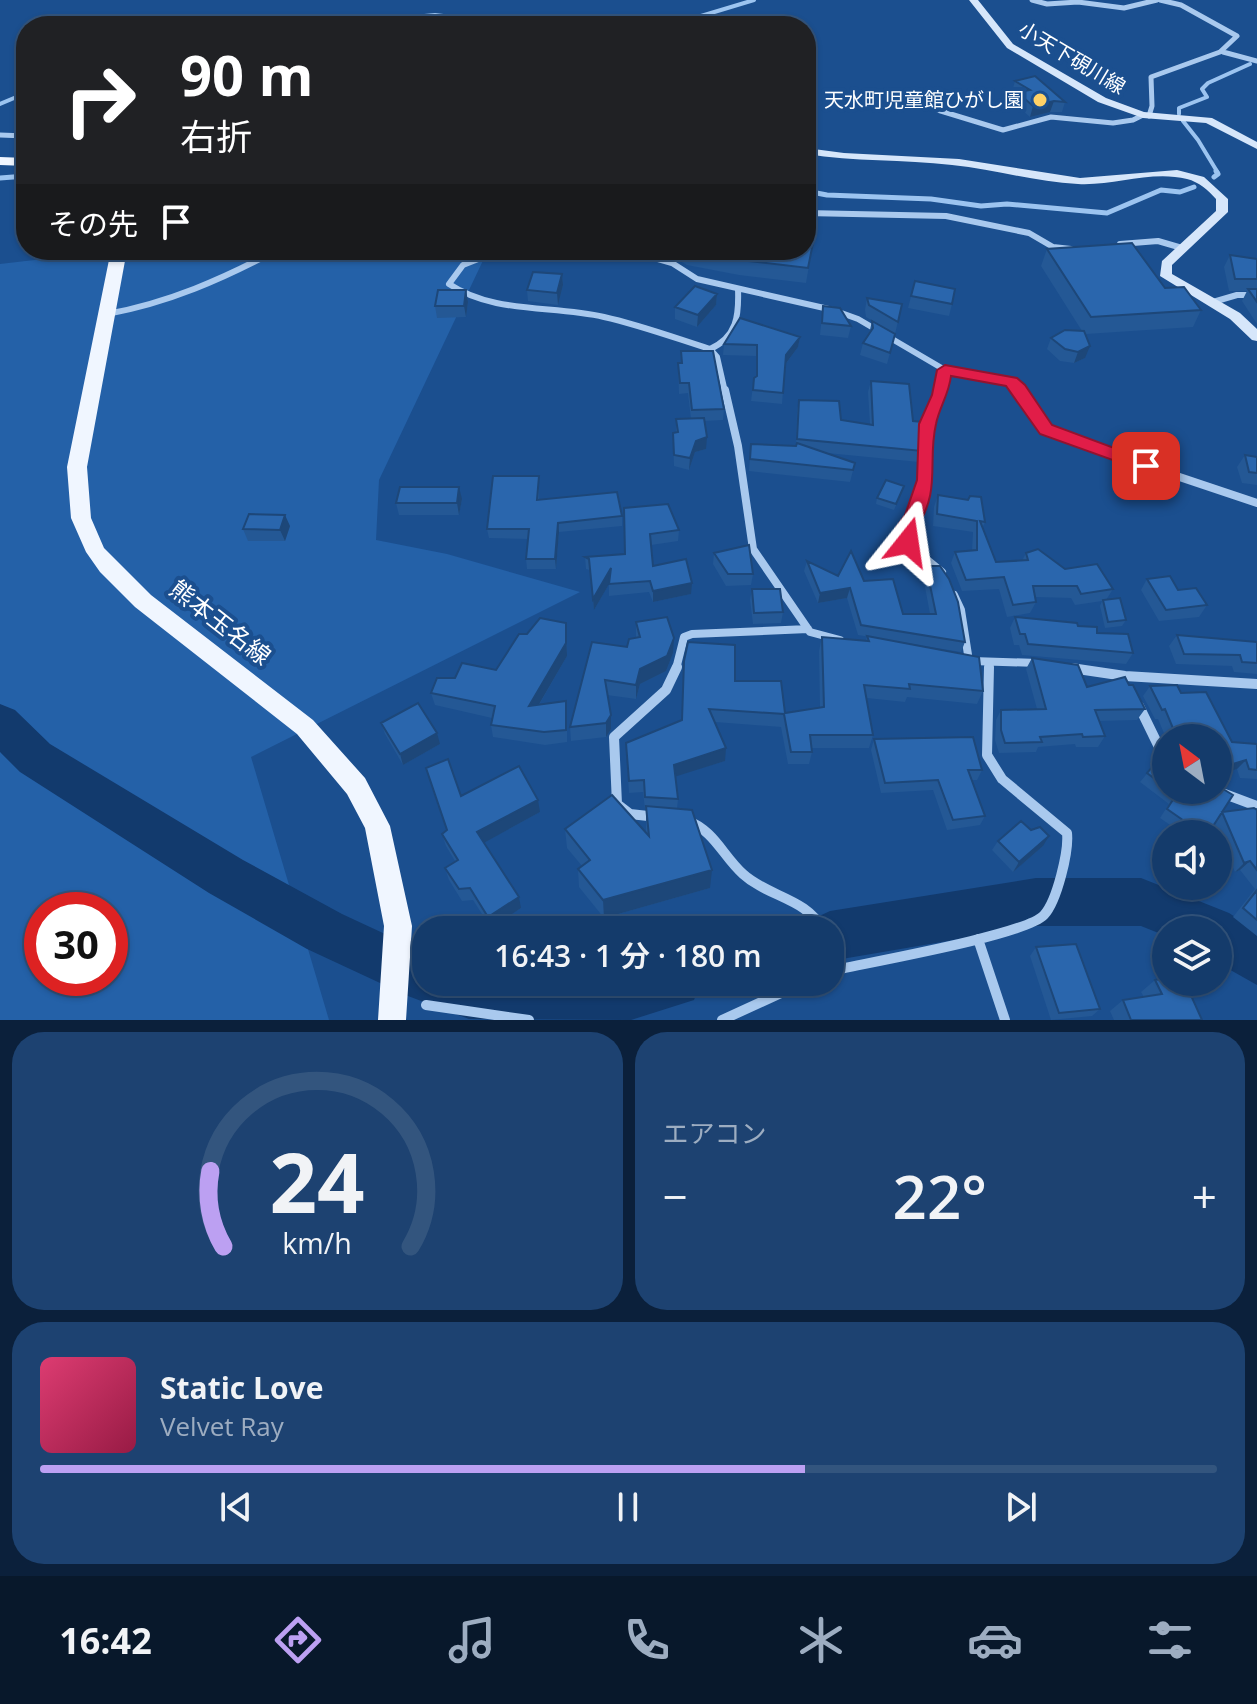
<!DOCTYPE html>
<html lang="ja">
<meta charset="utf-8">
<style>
body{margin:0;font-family:"Open Sans","Noto Sans JP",sans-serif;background:#1d4271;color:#f1f3f6;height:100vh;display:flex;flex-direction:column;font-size:30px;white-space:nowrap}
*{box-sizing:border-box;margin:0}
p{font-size:26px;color:#9dadc1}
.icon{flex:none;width:44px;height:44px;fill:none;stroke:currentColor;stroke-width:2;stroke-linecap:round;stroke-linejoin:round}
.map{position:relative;height:1020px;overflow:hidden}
.details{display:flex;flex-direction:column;gap:12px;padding:12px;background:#0b203b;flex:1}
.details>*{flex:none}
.guide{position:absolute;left:16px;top:16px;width:800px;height:244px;border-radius:32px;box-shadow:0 2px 6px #0004,0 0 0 2px #33557e;background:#202124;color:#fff;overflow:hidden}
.needle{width:52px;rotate:328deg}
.controls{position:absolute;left:1152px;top:724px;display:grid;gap:16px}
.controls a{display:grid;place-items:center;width:80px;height:80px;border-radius:50%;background:#143b6b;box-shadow:0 2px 6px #0004,0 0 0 2px #33557e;font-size:40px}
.speed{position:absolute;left:24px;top:892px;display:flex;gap:16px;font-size:40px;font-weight:700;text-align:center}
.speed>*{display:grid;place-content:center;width:104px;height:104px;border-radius:50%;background:#143b6b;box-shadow:0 2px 6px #0004,0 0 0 2px #33557e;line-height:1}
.speed .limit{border:12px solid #d22;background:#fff;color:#111}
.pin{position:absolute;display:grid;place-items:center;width:68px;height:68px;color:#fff;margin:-34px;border-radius:16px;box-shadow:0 4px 12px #0006}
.me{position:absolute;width:88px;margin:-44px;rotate:15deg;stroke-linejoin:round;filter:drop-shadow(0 0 6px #0008)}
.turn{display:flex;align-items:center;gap:28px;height:168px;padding:0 32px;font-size:36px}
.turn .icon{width:104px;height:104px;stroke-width:2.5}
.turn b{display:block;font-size:56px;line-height:68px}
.then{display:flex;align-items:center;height:76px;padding:0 32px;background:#0003;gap:16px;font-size:30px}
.big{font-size:60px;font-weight:600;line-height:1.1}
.details .card{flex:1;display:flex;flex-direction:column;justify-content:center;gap:12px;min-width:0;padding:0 28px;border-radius:32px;background:#1d4271}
.details .dial{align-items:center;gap:0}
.dial svg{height:208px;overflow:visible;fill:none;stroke:#33557e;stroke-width:7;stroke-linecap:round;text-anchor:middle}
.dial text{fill:#f1f3f6;stroke:none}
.song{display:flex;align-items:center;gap:24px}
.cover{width:96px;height:96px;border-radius:12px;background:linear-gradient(135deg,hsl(340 70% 55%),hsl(340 70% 35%))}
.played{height:8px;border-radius:4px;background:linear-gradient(90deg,#bca0f2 65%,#33557e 65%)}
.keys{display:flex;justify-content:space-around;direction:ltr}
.heat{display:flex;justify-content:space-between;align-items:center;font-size:44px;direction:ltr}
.details .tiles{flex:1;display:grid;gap:12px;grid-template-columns:1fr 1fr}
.card:last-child{grid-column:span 2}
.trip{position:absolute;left:412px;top:916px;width:432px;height:80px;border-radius:32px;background:#143b6b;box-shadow:0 2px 6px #0004,0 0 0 2px #33557e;font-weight:600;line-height:80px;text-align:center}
.dock{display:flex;height:128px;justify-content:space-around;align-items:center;background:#08182b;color:#9dadc1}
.dock .icon{width:56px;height:56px}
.dock .selected{color:#bca0f2}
.dock b{font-size:36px;color:#f1f3f6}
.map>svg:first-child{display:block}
.green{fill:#2461a8;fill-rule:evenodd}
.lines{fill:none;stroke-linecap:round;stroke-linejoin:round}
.stream-far1{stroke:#9cc4f0;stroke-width:4}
.stream{stroke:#9cc4f0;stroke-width:5}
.river{fill:#123a6d;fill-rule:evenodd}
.street-far3{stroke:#a9c9ee;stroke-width:5}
.street-far2{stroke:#a9c9ee;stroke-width:6}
.street-far1{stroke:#a9c9ee;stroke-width:8}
.street{stroke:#a9c9ee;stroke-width:10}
.secondary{fill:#d6e6fa;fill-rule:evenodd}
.primary{fill:#f0f6ff;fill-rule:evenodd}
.wall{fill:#245895}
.shaded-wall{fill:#1d4779}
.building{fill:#2a66ad;stroke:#1d4779;stroke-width:2}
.route{fill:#e11d48;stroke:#92132f;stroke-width:2}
.poi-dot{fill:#ffd166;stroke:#1b4f8f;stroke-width:3}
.labels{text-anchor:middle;stroke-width:8;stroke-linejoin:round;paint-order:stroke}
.far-street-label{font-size:20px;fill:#fff;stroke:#1b4f8f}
.far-poi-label{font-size:20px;fill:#fff;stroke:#1b4f8f;text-anchor:end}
.street-label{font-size:24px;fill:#fff;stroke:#1b4f8f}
</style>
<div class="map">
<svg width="1257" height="1020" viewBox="0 0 1257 1020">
<rect width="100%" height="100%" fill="#1b4f8f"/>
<!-- green -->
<path class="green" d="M121,250H488L379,480L376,540L447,554L580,592L251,757L329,1020H0V264ZM42,910H110V978H42Z"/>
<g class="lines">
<!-- stream-far1 -->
<path class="stream-far1" d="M498,23L545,21
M276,26L313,17L350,23L435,15L485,21
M648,26L701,16L754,0
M0,104L26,93
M1179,114V108L1207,97L1202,89L1208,83L1250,64
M1183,121L1198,140L1218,173"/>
<!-- stream -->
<path class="stream" d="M1214,177L1218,174L1216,171
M0,178L26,176
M806,191L827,195L931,199L981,206L1007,204L1107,213L1161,190L1180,192L1194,187"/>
<!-- river -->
<path class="river" d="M0,704L15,710L50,744L243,860L342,914L426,953V982H701L694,1000L631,1020L469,1019L408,996L307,949L209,893L20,772L0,752Z
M1036,878H1141L1229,913L1257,931V985L1218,963V930H1166V936L1141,926H1036L830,961V930H808L813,919L830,911Z"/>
<!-- street-far3 -->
<path class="street-far3" d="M1032,0L1047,4L1078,2L1124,8L1157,0
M1223,52L1257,61
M931,108L1003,130L1051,117L1113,123L1133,120L1143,115
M1149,116L1152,106L1151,77L1220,52L1237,36L1181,5L1160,0
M0,135L26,136"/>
<!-- street-far2 -->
<path class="street-far2" d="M806,213L946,216L1029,233L1053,247L1071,249
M1120,244L1158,241L1182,248
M501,250L463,265L449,284C494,314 552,305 604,317C640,325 675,338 710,349L717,357L725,392
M626,250L672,263L697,279L833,310L858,319L945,370L1011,382L1021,392
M1213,302L1237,295H1257
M107,314C168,303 223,279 277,250
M710,349C737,337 739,316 738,289
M941,392L945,370"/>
<!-- street-far1 -->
<path class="street-far1" d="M725,390L738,446L753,549L810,632L840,640
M941,390L927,424L925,480L905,535L914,549L942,572
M1020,390L1039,423L1063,438L1257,503
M954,595L961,610L969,661
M972,661L1038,663
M1071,668L1080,669
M676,669L684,637L692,634L808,629
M989,669V664"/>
<!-- street -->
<path class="street" d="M1071,668L1125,676L1257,684
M1139,706L1158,745L1166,753
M1214,790L1257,806
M657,817L630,814L617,804L614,737L666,690L677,667
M686,820C715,831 722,855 743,874C768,897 807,898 823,930
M978,939L1005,1020
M830,950L837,967
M830,971C865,963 1026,935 1044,915C1057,901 1069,851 1067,833L1002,779L987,755L989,667
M426,1005L529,1020
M722,1020L805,982"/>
<!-- secondary -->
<path class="secondary" d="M969,0H978L1013,44L1106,98L1144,112L1212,118L1257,142V149L1206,123L1143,118L1098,102L1007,48Z
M570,19L607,26H512L517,23Z
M404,23H466L471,26H399Z
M806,148L844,153L959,159L1080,178L1177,170L1204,177L1228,199V212L1172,265V274L1240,313L1257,329V341L1252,340L1230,319L1160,276L1162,261L1216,211V199C1208,190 1199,182 1187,179C1151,170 1114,186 1078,184C1035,182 994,169 952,165C903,159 854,162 806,154Z"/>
<!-- primary -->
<path class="primary" d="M0,157L26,158V166L0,165Z
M111,250H127L87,467L91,518L104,548L151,595L313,720L365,778L390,826L412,926L406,1020H378L384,926L365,828L347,794L297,734L135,607L100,572L86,552L71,518L67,467Z"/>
</g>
<!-- wall -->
<path class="wall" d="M1015,81L1065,102L1062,112H1050L1030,117L1014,103L1017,95L1012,92Z
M813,243L806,283L739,275L687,265L680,261V250H806Z
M1047,249L1165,288L1201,310L1193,327L1086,334L1085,358L1074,363L1060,361L1047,349L1051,338L1082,331L1041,266Z
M1230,255L1257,259V324L1242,301L1247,291H1229L1224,267Z
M562,274L563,285L558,305L528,301L527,290Z
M915,281L952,304L949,316L908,308Z
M466,290L468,302L466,317L437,318L435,306Z
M717,294L716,305L697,327L675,319V307Z
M867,298L902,304L895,334L866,317L865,310Z
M823,306L851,326L848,338L820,335Z
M872,321L895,334L887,364L860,355L863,343L869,334Z
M800,337L798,347L785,365L782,404L751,401L754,378L756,377V356L723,355L724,344Z
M681,351L724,409L723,420L704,421L706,449L695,452L689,470L674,466L673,433H676V419H691L688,393L679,394L678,363H681Z
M871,381L913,421L922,451L919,462L827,453L855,463L850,482L749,471L751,444L796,446L797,411L799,400L841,420L870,424L868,392Z
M1245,455L1257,457V485L1242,483L1237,467Z
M539,476V500L622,516V526L559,532L556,569H527L526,559L528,539L489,538L487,529Z
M904,486L894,510L876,504L877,498Z
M938,495L985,522L982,528L996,562L1022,561L1026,553L1113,589L1106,600L1126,620L1122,626L1105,628L1100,606L1102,601L1075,605L1071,598L1035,597L1036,602L1030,613L1007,617L999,589L962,591L951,563L955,552L972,551L973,532L933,526L934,507Z
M462,499L459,515H399L396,503Z
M624,508L679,530L678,541L651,545L653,566L691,594L653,602L649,592L609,596V584L594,610L590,570L586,569L585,557L625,554Z
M290,526L285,541H248L243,529Z
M714,553L753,574L751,585L726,586L713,564Z
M807,561L838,576L864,581L903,614H930L923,576L926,566L965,642L961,652L858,635L847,598L818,603L804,571Z
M1147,579L1178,590L1207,605L1199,617L1159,621L1141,590Z
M752,589L783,612L781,623L753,624L750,600Z
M1015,617L1078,626L1097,633L1133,653L1126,664L1022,655L1019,645H1014L1010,628Z
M636,622L673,653L666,671L640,684L636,699L607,695L611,729L606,737L571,741L570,727L627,647L636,638Z
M1177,635L1257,642V674L1234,672L1232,666L1176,664L1169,646Z
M567,636V656L539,705L567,714V742L545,745L493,737L491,725L492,718L435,705L431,693L455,678L496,670Z
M867,636L983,691L977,704L907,697L905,702L867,698L873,735L869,748H812V752L809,764H788L781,727L715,722L725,761L675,776L678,799L677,809L710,888L604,918L579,887L578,869L582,866L567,848L565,829L646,834V809H645L643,792L629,793L626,743L681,720L735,681L785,713L820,708L819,651L822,637L866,641Z
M1032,658L1087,687L1145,709L1137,720L1099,721L1105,736L1098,747H1076L1075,744L1038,747L1036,752L999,753L995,740L996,720L1001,710L1037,709L1026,669Z
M1150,686L1181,693L1232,742L1257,744V779L1240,778L1237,769L1218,775V738H1166L1158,719H1155L1143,696Z
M381,723L440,744L403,765L385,734Z
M874,739L982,770L977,780H971L985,816L980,825L947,830L933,790L881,793L871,750Z
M1166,751V790H1218L1222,812L1255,809L1257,808V936L1233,917L1255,889L1240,870L1235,872L1214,824L1208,834H1183L1160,818L1169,804L1140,782Z
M461,796L540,812L483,843L521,908L491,928L473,900L462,901L449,880L445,868L455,861L446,846L442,834L447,831Z
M998,841L1043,846L1013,872L992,850Z
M1036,947L1100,1009L1092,1016L1051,1020L1030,956Z
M1155,980L1202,1020H1114L1110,1011L1123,1000L1144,997L1141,992Z"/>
<!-- shaded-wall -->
<path class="shaded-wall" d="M1054,101L1050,112L1030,117L1033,106Z
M562,274L563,285L558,305L557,293Z
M466,290L468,302L466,317L464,306Z
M717,294L716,305L697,327L698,315Z
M800,337L798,347L784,366L786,355Z
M1090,346L1085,358L1074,363L1078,352Z
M707,437L706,449L695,452L689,470L690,458L696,441Z
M459,487L462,499L459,515L457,503Z
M285,515L290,526L285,541L280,530Z
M558,523L559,532L556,569L555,559Z
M611,568L612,579L594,610L593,599Z
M692,583L691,594L653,602V591Z
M850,588L847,598L818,603L820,593Z
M566,623L567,656L531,718L529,706Z
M674,638L673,653L666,671L640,684L636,699V685L640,669Z
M611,715V729L606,737V723Z
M437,733L440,744L403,765L400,754Z
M726,748L725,761L674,777V765Z
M1246,760L1237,769L1218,775V772L1223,767Z
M538,800L540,812L480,845L477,832Z
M1049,836L1043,846L1013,872L1019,862Z
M1250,861L1240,870L1235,872L1244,863Z
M712,870L710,888L604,918L603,900Z
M519,897L521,908L491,928L488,917Z"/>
<!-- building -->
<path class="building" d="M1035,76L1065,102L1054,101L1033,106L1017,92L1030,90L1015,81Z
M806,242L813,243L808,268L740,260L687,250H806Z
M1132,243L1165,288L1184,287L1201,310L1091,317L1047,249Z
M1230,255L1257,259V279H1235Z
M533,272L562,274L557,293L527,290Z
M915,281L955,289L952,304L911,296Z
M695,286L717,294L698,315L675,307Z
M1248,289H1257V302Z
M438,290H466L464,306H435Z
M867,298L902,304L898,322L869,305Z
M823,306L840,308L851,326L822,323Z
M740,318L800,337L786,355L783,393L753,390L754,378L757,376V345L724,344Z
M872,321L895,334L890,353L863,343L873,328Z
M1065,330L1084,331L1090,346L1078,352L1065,349L1051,338Z
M681,351H713L724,409L692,410L689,383H680L678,363H682Z
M871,381L909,384L913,421L923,422L922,451L797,439L799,400L839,401L841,420L873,425Z
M704,418L707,437L696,441L690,458L674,455L673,433L678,432L676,419Z
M797,443L855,463L853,470L750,459L751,444L796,446Z
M1245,455L1257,457V473L1249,472Z
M493,476H539L537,500L617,492L622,516L558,523L555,559H526L529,529H487Z
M886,480L904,486L896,504L877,498Z
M400,487H459L457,503H396Z
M938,495L968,500L970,496L981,497L985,522L980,521L996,562L1028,560L1026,553L1038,549L1065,569L1097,564L1113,589L1081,594L1077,586H1033L1036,602L1013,605L1004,577L966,580L955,552L977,550V521L937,514Z
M668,504L679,530L650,534L653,566L686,559L692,583L653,591L650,581L609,584L611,568L593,599L589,559L585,557L625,554L624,508Z
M249,514L285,515L280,530L243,529Z
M749,545L753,574H728L714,553Z
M851,551L864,581L893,579L903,614H936L926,566H940L949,579L958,602L965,642L861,625L850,588L820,593L807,561L838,576Z
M1170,576L1178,590L1196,588L1207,605L1166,610L1147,579Z
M752,589H780L783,612L754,613Z
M1120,598L1126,620L1108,622L1103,600Z
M667,617L674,638L667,656L640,669L636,685L605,680L611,715L606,723L570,727L592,642L627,647L629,639L640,637L636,622Z
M1015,617L1077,623L1078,626L1097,627V633L1128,634L1133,653L1028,644L1025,634H1020Z
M540,618L566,623V643L529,706L566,701V730L544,732L491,725L495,706L431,693L437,678H455L462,663L496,670L519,634H527Z
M1177,635L1257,642V663L1242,662L1240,655L1184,654Z
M867,636L979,657L983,691L909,684L910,689L864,685L873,735H810L812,752H791L784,714L709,709L726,748L674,765L678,799L645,797L644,780L629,781L626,743L682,720L684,661L688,642L735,645V681H781L785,713L824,707L822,637L869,641Z
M1032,658L1078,665L1087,687L1125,677L1129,685H1133L1145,709L1095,710L1105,736L1083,737L1082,734L1040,737L1042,742L1005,743L1001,730V710L1046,709Z
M1177,685L1181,693L1206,692L1232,742L1257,744V770L1249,769L1246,760L1223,767H1218V738H1177L1165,709L1162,710L1150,686Z
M418,703L437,733L400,754L381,723Z
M973,737L982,770H968L985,816L953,820L938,780L885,783L874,739Z
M1166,751V787L1147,773Z
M448,759L461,796L519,766L538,800L477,832L519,897L488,917L470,888L459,889L445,868L458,860L442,834L447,830L426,768Z
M1218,786L1233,795L1208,834H1203L1167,809L1176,795L1170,790H1218Z
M612,795L649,836L646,806L692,810L712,870L603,900L578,869L590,860L565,829Z
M1254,808L1257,810V870L1250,861L1244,863L1222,812Z
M1021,821L1031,830L1040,827L1049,836L1019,862L998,841Z
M1257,890V920L1243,908Z
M1076,944L1100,1009L1059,1013L1036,947Z
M1166,978V982H1185L1202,1020H1131L1123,1000L1162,994L1155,980Z"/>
<!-- route -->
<path class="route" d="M945,365L1017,378L1025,385L1052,425L1152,462L1155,466L1146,472L1040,434L1006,386L951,376C949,394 939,408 936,424C927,462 942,492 915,529L917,542L908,549L901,547L896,528L905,515L917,480L919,424L932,395L937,370Z"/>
<!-- markers -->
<circle class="poi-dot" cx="1040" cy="100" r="8"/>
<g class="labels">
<!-- far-street labels -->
<g class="far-street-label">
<text transform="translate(1072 58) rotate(31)" y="7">小天下硯川線</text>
</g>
<!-- far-poi labels -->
<g class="far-poi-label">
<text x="1024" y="107">天水町児童館ひがし園</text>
</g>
<!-- street labels -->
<g class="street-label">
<text transform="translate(220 623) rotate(38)" y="8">熊本玉名線</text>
</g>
</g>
</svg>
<div class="controls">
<a><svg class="needle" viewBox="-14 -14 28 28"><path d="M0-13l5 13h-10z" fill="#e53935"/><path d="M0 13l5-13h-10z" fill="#9dadc1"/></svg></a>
<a><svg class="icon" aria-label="sound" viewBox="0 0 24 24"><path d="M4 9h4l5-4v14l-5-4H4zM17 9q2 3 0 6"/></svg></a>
<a><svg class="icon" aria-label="layers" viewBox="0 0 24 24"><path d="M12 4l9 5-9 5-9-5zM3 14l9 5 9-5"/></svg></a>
</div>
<div class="speed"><div class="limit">30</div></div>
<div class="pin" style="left:1146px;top:466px;background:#d93025"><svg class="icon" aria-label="arrive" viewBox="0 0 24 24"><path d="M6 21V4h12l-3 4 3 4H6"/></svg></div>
<svg class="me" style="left:908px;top:542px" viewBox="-20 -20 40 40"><path d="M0-17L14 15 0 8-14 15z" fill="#e11d48" stroke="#fff" stroke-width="4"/></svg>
<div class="trip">16:43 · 1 分 · 180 m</div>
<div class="guide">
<div class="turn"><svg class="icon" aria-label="right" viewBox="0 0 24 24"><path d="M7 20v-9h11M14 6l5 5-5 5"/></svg><div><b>90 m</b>右折</div></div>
<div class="then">その先<svg class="icon" aria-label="arrive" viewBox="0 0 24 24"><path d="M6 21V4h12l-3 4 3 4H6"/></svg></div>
</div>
</div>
<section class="details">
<div class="tiles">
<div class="card dial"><svg viewBox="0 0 100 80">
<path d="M14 69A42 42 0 1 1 86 69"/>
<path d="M14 69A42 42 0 0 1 9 40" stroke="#bca0f2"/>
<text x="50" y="56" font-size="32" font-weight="700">24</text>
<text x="50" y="72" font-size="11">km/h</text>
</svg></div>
<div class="card"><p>エアコン</p>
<div class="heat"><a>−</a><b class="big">22°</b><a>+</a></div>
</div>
<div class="card">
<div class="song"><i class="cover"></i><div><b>Static Love</b><p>Velvet Ray</p></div></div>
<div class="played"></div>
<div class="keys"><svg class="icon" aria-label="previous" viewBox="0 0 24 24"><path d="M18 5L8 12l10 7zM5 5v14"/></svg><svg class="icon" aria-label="pause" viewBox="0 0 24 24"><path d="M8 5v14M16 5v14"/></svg><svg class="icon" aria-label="next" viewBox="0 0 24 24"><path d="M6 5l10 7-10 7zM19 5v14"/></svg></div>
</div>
</div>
</section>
<nav class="dock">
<b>16:42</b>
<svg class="icon selected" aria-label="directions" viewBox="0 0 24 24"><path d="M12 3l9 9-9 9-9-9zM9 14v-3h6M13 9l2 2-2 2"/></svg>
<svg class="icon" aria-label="music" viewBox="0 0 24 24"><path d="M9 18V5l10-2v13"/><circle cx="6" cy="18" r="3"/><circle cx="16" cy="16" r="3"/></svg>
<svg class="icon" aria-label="phone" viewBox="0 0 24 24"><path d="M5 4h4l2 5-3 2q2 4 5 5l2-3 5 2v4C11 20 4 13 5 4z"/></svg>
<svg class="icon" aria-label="climate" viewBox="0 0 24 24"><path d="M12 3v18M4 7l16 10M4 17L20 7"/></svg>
<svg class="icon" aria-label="car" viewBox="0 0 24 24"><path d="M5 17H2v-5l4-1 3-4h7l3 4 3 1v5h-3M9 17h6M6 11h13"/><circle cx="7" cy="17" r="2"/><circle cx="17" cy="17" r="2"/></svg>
<svg class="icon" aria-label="filters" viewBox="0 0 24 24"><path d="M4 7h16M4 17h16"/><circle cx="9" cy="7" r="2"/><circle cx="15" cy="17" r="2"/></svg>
</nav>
